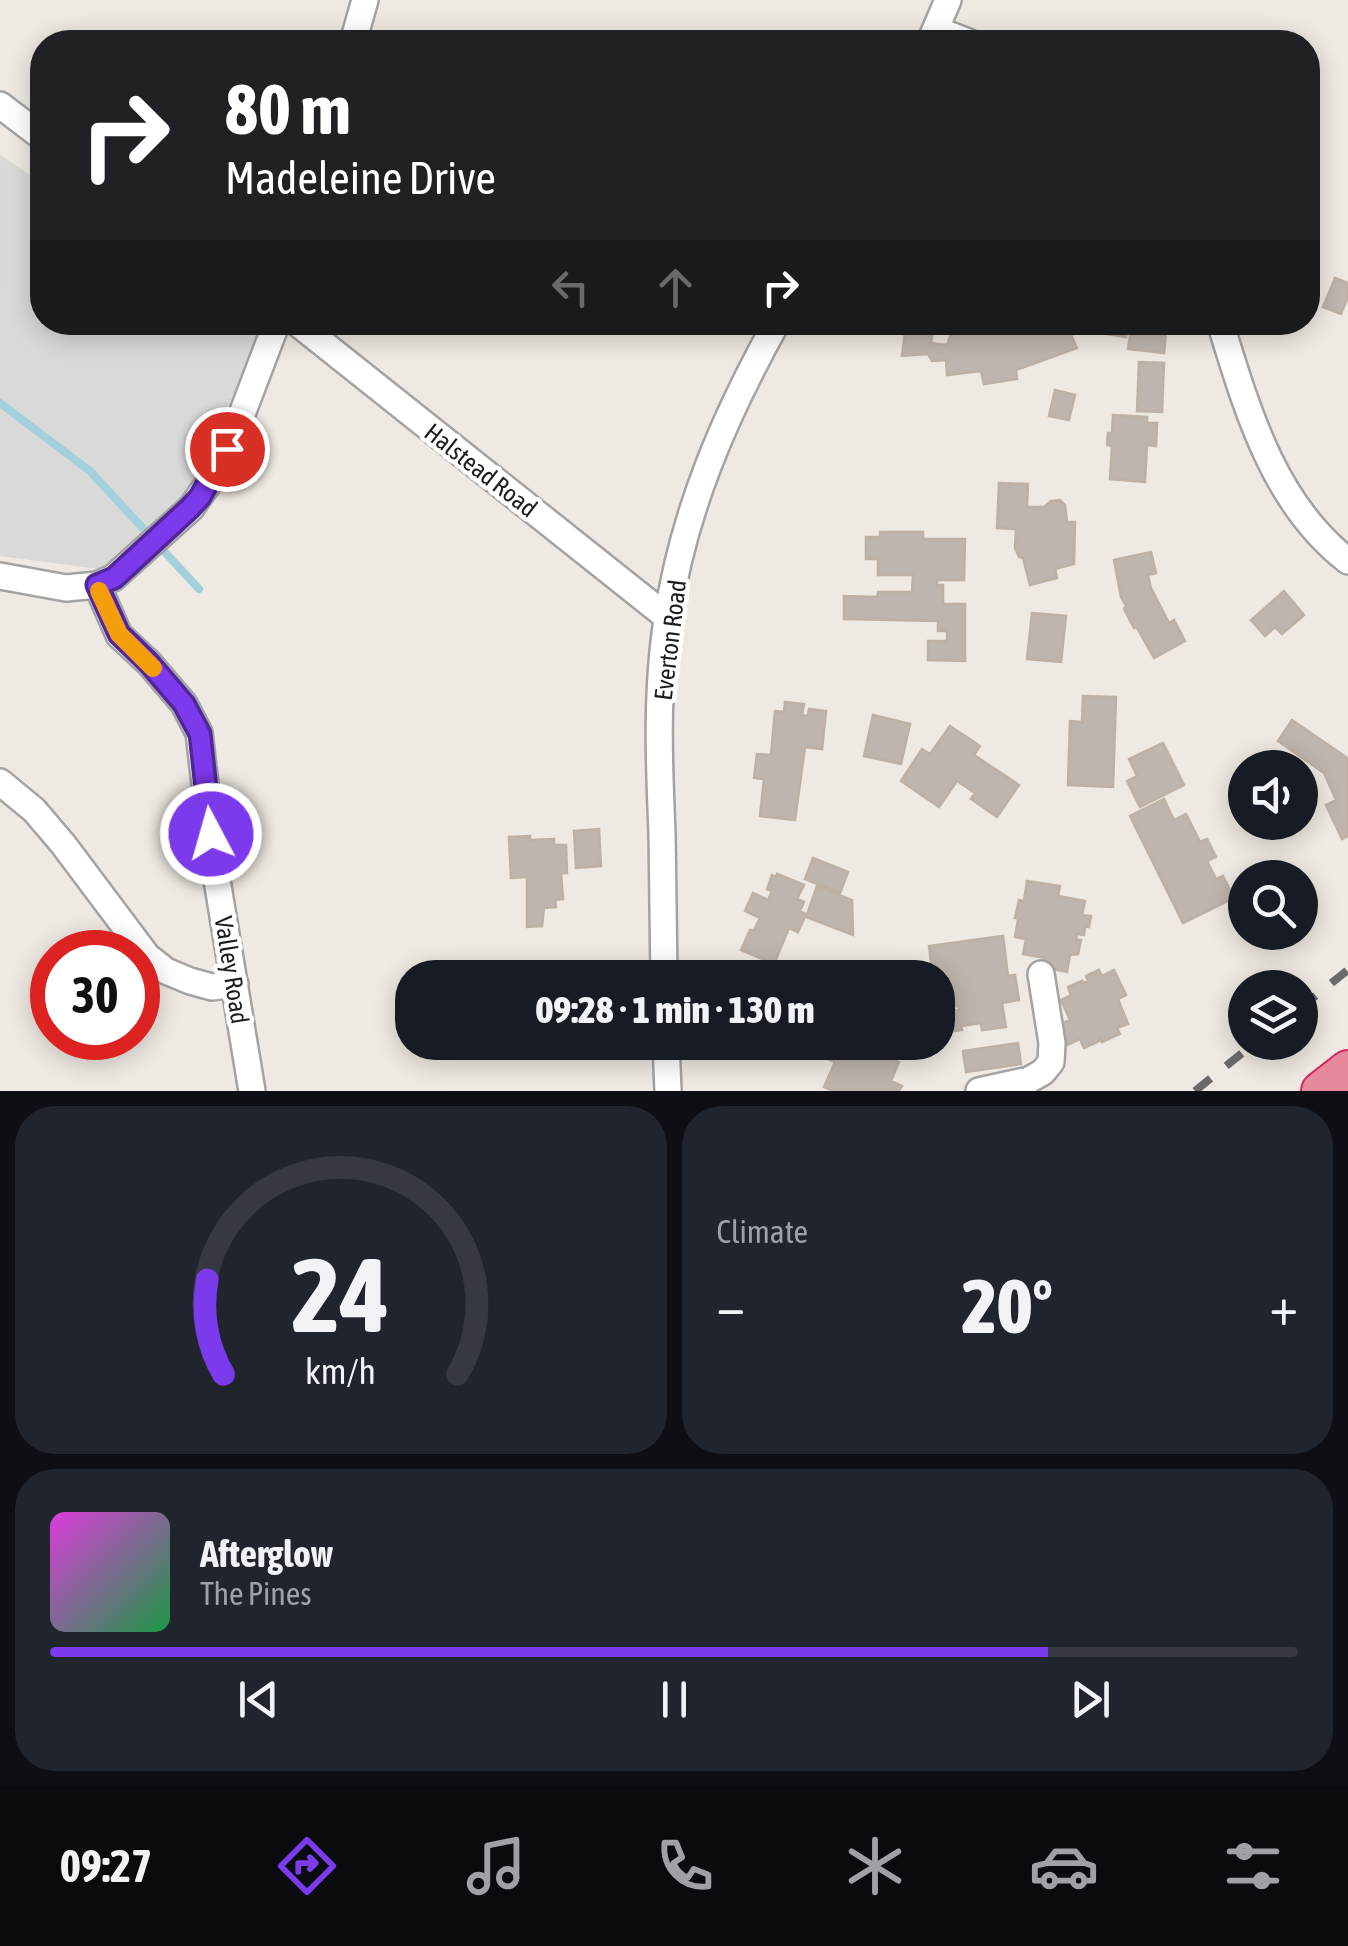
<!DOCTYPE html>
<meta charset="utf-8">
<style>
body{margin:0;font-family:"Asap Condensed",sans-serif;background:#20242c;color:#f1f3f6;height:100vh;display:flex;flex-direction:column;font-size:38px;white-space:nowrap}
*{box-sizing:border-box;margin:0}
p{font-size:32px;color:#9ea1a6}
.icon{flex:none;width:55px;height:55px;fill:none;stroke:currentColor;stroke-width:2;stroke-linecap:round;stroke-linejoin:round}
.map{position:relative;height:1091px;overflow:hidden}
.drawer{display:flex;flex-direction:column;gap:15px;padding:15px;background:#0d0f14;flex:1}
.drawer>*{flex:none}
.top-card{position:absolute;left:30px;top:30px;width:1290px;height:305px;border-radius:40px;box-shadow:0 5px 25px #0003;background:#202124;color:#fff;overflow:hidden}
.fabs{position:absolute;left:1228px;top:750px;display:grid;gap:20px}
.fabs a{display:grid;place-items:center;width:90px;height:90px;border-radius:50%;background:#171b24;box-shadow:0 5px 25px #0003;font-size:50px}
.speed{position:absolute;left:30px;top:930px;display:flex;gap:20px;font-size:50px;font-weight:700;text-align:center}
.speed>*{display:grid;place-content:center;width:130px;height:130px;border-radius:50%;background:#171b24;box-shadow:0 5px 25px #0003;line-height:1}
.speed .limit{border:15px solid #d22;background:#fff;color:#111}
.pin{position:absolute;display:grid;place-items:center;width:85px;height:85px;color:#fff;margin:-42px;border:5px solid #fff;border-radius:50%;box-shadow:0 2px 10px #0007}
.me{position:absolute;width:110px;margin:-55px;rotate:354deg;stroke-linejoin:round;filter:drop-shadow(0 0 8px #0008)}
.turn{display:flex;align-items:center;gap:35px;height:210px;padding:0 30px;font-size:45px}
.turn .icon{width:130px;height:130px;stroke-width:2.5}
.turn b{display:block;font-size:70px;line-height:85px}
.lanes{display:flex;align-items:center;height:95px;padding:0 30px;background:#0003;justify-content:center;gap:50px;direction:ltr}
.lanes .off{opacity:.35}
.big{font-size:75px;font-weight:800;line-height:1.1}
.drawer .tile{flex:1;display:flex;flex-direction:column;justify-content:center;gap:15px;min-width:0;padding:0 35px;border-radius:40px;background:#20242c}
.drawer .dial{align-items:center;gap:0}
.dial svg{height:260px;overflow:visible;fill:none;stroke:#363941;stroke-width:7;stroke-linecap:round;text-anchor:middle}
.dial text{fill:#f1f3f6;stroke:none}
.song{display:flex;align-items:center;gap:30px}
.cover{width:120px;height:120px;border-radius:15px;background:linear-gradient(135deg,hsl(300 70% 55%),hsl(140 70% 35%))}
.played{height:10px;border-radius:5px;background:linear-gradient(90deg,#7c3aed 80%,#363941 80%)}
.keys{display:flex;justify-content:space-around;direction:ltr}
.heat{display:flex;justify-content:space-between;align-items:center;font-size:55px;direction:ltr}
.drawer .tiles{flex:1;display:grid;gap:15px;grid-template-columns:1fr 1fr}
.tile:last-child{grid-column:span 2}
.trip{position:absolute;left:395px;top:960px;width:560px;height:100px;border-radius:40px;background:#171b24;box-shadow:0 5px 25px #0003;font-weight:800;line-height:100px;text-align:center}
.menu{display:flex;height:160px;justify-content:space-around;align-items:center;background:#090b0e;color:#9ea1a6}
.menu .icon{width:70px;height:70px}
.menu .current{color:#7c3aed}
.menu b{font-size:45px;color:#f1f3f6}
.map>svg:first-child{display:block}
.residential{fill:#dad9d9}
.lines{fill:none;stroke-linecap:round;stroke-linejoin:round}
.stream{stroke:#a2d0db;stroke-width:8}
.building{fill:#beb5ae;stroke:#bfb0a4;stroke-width:2.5}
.minor-casing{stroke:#a3a3a3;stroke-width:30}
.highway-casing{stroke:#d52565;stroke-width:42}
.minor{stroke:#fff;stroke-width:25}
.highway{stroke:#e5899c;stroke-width:38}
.rail{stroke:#6a6a6a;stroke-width:8;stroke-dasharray:20 20;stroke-linecap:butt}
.route-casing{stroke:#51269a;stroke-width:25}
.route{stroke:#7c3aed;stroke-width:18}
.slow{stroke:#f59e0b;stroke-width:18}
.labels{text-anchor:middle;stroke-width:9;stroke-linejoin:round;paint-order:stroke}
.street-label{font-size:25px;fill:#1c1c1c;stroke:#fff}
</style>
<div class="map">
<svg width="1348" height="1091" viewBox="0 0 1348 1091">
<rect width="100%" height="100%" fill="#eee9e2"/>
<!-- residential -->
<path class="residential" d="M0,155L42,183V322H254L264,329L188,491L107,570L0,556Z"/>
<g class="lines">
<!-- stream -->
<path class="stream" d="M0,403L90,471L199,589"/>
</g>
<!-- building -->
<path class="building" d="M1335,278L1348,283V297L1341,314L1323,307Z
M973,322H986L989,328L1001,327L1003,322H1065L1077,348L1016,370L1017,379L984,384L981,371L947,375L946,360L932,361L928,354L902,356L906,325H934L931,343L947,345L954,325Z
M1097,322H1129L1126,337L1095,332Z
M1132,322H1150L1149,329L1166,331L1164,353L1128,349Z
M1139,362L1164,363L1162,412L1137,411Z
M1055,390L1075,395L1069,420L1049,416Z
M1113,415L1147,417V423H1157L1156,446L1147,445L1145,482L1110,479L1112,446L1107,445L1108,433H1112Z
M999,483L1028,484L1027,507H1044L1051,501L1060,500L1065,505L1067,522H1075L1074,564L1055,569L1057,578L1030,585L1023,558L1019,557L1015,548L1016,529L997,528Z
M880,532H923V539H965L964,580H937V585H943V604H965V661L928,660V641H947V631H938V621L844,619V596L877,597L878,592H912L913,575H878V559H866V537H880Z
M1151,552L1156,573L1148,575L1151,588L1169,623L1174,620L1185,641L1154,658L1136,626L1134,628L1124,609L1126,606L1121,597L1114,560Z
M1284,591L1304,615L1282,634L1275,627L1265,636L1251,620Z
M1032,613L1066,616L1061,662L1027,659Z
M1083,696L1116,697L1113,787L1068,785L1070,721L1082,722Z
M785,702L804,704L802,715L808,716L809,709L826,711L822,749L805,747L795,820L760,816L764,779L754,778L757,754L771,755L775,711L784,712Z
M873,715L910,724L901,764L864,756Z
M1292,720L1346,757L1348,762V836L1342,839L1326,805L1336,800L1324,773L1278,741Z
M950,726L980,746L974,755L1019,785L997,817L971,799L975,793L957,781L939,807L901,781L922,749L930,754Z
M1163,743L1184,785L1140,807L1127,781L1137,776L1129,759Z
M1164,799L1174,820L1186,814L1200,842L1207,839L1216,857L1207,861L1216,879L1223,876L1234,898L1183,923L1130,816Z
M599,829L601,866L576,868L574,831Z
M530,836V840L554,839V845H566L567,873H561L563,899L555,900L556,907L544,908L542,926L527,927V877L511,878L509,837Z
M813,858L848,872L840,893L805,879Z
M777,874L804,885L797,899L804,902L800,911L806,914L798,932L789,928L774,964L741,950L750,930H754L760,918L745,911L753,893L768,900L772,891L767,889L772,875L776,877Z
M1027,881L1060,886L1058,896L1085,901L1082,915L1091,916L1089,927L1085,926L1084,935L1077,934L1076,940H1081L1078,954L1070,955L1067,972L1043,967L1045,958L1023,954L1026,939L1015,937L1018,919H1022L1015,918L1019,900L1024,901Z
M817,886L852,900L853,935L806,917Z
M1003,936L1008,976L1015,975L1019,1000L1002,1003L1006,1027L982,1030L981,1023L961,1026L962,1030L941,1033L938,1013L959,1010V1006L938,1009V978H933L929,946Z
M553,970L554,978H496V976Z
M1099,970L1102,976L1114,970L1126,995L1118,999L1128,1024L1117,1028L1120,1034L1102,1042L1100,1037L1098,1038L1099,1041L1084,1048L1080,1039L1067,1045L1058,1025L1070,1020L1061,1000L1071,995L1068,987L1082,981V983L1088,981L1086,976Z
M517,1042H563L564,1053L519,1058Z
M829,1042L874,1044L878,1042L888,1047L884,1056L899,1062L891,1081L902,1086L899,1091H834L824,1087L835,1062L823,1057Z
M1018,1043L1021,1064L966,1072L963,1051Z"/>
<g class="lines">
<!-- minor casing -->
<g class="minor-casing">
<path id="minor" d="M937,30L968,42
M353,42L365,0
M930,42L948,0
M0,105L42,137
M296,322L667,617
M1220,322C1247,409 1273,503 1348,561
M0,576L66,588L97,585L113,578L191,508L210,481L234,435L277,322
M97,585L119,635L149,663L184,704L199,733L215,868L252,1091
M0,782L34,810L63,844L147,956L166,971L190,981L212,987L235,984
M664,978C663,929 663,881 662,833C659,763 656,690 667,620C683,512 724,417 777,322
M666,1042L668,1091
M979,1091L1029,1080L1043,1072L1051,1062L1052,1043L1041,974"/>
</g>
<!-- highway casing -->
<g class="highway-casing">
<path id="highway" d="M1321,1091L1348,1070"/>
</g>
<!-- minor -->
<use href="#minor" class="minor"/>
<!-- highway -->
<use href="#highway" class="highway"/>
<!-- rail -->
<path class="rail" d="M1300,1008L1348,970
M1195,1091L1256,1042"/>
</g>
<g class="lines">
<!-- route casing -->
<g class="route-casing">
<path id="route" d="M211,834L200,734L184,704L149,663L119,634L97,585L114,578L190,508L200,497L227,449"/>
</g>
<!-- route -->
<use href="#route" class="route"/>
<!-- slow -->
<path class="slow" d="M99,591L119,634L153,668"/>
</g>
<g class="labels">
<!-- street labels -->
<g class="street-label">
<text transform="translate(481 470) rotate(38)" y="9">Halstead Road</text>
<text transform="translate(670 640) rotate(-83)" y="9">Everton Road</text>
<text transform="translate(232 970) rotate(81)" y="9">Valley Road</text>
</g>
</g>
</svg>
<div class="fabs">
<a><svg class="icon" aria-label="sound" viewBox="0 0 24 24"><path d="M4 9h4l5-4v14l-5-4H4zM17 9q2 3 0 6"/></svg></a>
<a><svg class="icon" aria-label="search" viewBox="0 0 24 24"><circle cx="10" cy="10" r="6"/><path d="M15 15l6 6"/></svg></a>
<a><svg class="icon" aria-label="layers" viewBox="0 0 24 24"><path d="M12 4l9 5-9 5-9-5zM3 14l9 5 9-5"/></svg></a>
</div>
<div class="speed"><div class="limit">30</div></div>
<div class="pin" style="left:227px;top:449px;background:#d93025"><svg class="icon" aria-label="arrive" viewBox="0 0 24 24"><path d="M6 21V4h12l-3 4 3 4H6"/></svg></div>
<svg class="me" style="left:211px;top:834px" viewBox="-20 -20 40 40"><circle r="17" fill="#7c3aed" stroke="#fff" stroke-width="3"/><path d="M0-11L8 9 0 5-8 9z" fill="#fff"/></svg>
<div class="trip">09:28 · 1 min · 130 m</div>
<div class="top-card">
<div class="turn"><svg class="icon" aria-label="right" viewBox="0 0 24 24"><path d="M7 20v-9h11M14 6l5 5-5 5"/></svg><div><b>80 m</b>Madeleine Drive</div></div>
<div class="lanes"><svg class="icon off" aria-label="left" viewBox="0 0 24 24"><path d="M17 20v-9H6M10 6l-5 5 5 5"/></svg><svg class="icon off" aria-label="ahead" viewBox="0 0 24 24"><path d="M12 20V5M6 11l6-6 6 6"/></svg><svg class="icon" aria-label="right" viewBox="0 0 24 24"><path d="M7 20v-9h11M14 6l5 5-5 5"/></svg></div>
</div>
</div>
<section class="drawer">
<div class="tiles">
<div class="tile dial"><svg viewBox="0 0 100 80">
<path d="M14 69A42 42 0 1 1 86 69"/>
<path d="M14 69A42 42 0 0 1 9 40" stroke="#7c3aed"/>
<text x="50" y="56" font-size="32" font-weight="700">24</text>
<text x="50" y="72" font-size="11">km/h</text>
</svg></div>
<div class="tile"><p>Climate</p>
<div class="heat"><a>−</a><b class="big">20°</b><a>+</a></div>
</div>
<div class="tile">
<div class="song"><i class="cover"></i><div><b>Afterglow</b><p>The Pines</p></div></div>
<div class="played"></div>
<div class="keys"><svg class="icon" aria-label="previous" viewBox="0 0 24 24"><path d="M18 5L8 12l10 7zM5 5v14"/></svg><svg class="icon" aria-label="pause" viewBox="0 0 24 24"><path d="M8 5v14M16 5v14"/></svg><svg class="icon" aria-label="next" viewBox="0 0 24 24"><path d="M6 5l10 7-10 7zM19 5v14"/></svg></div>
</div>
</div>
</section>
<nav class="menu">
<b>09:27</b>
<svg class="icon current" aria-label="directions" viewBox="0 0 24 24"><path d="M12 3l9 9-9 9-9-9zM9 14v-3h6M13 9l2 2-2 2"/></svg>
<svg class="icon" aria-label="music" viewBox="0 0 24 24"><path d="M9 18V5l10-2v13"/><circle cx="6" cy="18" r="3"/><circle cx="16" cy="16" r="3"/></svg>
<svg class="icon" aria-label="phone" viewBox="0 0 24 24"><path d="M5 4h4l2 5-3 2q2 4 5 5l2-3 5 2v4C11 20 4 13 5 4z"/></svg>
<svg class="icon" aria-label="climate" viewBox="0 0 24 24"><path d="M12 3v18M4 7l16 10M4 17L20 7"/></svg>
<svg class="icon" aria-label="car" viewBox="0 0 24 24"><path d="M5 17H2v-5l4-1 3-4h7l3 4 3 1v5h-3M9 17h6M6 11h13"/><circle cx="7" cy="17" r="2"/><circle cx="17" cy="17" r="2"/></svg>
<svg class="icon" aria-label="filters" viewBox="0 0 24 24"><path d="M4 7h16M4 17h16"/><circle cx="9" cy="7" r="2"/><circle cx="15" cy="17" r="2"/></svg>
</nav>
